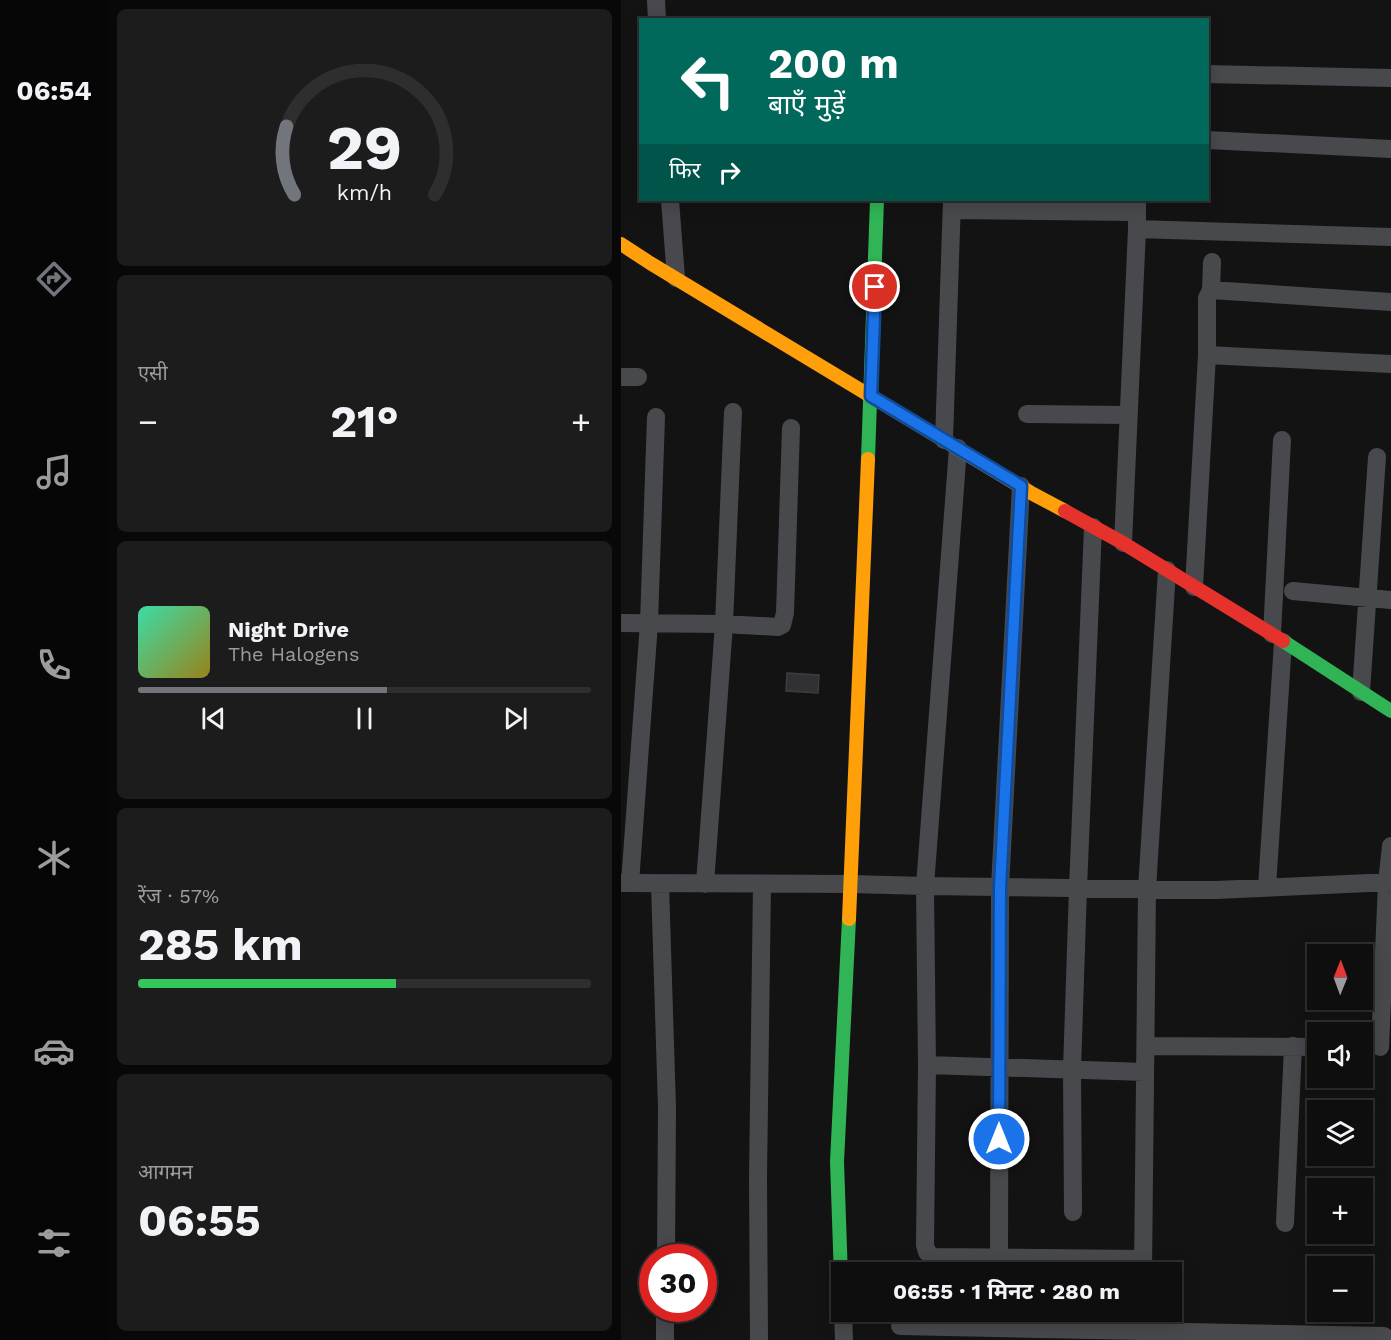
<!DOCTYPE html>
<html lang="hi">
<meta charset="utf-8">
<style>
body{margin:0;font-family:"Work Sans","Noto Sans Devanagari",sans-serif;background:#1c1c1d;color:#f1f3f6;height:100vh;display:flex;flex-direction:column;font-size:22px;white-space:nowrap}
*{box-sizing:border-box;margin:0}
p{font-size:20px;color:#9b9c9e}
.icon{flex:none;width:33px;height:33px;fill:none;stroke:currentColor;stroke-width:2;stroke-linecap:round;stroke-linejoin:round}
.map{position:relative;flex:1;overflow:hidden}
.drawer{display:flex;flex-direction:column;gap:9px;padding:9px;background:#080808;width:513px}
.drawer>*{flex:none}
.hud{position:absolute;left:18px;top:18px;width:570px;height:183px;border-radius:0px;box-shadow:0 3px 15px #0003,0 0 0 2px #2e2e2f;background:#00695c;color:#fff;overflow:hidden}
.needle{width:39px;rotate:1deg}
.buttons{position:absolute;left:686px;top:944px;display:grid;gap:12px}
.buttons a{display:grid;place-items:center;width:66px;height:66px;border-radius:0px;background:#0e0e0f;box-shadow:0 3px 15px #0003,0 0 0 2px #2e2e2f;font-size:30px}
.speed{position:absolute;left:18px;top:1244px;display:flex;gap:12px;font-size:30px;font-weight:700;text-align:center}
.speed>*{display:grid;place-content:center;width:78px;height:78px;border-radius:50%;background:#0e0e0f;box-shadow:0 3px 15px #0003,0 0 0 2px #2e2e2f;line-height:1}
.speed .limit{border:9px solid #d22;background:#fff;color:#111}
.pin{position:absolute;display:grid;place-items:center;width:51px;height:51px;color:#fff;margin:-26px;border:3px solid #fff;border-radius:50%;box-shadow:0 2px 6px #0007}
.me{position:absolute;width:66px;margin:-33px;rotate:0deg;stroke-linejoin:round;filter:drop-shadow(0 0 4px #0008)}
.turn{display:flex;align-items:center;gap:21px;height:126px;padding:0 30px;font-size:27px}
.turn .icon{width:78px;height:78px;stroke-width:2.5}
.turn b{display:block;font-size:42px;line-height:51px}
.then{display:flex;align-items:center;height:57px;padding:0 30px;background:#0003;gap:12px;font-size:22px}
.big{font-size:45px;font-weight:700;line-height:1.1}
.drawer .tile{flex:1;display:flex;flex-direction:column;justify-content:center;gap:9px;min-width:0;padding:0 21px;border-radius:9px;background:#1c1c1d}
.drawer .dial{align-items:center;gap:0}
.dial svg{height:156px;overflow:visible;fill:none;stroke:#2e2e2f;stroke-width:7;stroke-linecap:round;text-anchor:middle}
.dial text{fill:#f1f3f6;stroke:none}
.song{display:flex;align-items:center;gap:18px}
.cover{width:72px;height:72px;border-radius:9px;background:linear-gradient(135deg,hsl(160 70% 55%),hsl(50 70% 35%))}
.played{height:6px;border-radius:3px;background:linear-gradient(90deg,#72757c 55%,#2e2e2f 55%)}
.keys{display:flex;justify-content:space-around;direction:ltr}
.heat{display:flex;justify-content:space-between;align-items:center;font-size:33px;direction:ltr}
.charge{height:9px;border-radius:4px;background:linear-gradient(90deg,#34c759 57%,#2e2e2f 0)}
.trip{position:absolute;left:210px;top:1262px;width:351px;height:60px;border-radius:0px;background:#0e0e0f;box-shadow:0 3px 15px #0003,0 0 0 2px #2e2e2f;font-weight:700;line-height:60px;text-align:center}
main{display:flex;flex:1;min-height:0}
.menu{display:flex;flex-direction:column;width:108px;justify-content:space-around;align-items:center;background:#060606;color:#9b9c9e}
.menu .icon{width:42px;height:42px}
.menu .current{color:#72757c}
.menu b{font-size:27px;color:#f1f3f6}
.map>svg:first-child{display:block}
.building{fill:#313134;stroke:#3c3d40;stroke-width:1.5}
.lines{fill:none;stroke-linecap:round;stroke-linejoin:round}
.street{stroke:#48494c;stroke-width:18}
.fast{stroke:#30b455;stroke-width:14}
.slow{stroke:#ff9f0a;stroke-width:14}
.jam{stroke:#e5322d;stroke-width:14}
.route-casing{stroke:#114b97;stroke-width:15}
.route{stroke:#1a73e8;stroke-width:10}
</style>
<main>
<nav class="menu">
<b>06:54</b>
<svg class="icon current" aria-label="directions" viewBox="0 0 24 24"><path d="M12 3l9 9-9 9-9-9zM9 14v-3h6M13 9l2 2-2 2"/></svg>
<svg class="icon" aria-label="music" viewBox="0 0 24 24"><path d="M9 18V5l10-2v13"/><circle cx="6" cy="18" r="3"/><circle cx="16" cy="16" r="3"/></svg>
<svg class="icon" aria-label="phone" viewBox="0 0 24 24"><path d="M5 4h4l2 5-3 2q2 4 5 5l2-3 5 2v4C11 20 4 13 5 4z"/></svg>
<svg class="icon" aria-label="climate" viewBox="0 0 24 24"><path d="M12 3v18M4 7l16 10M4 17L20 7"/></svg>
<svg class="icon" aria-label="car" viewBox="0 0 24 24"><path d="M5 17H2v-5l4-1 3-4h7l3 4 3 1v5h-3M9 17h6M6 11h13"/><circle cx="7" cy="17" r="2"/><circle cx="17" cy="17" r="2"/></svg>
<svg class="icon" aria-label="filters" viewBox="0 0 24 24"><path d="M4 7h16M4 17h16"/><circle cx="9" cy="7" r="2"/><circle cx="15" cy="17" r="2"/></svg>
</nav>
<section class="drawer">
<div class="tile dial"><svg viewBox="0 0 100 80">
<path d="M14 69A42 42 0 1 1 86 69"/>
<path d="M14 69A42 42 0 0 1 10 34" stroke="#72757c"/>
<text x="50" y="56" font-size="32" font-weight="700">29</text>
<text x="50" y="72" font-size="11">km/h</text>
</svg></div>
<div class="tile"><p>एसी</p>
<div class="heat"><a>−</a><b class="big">21°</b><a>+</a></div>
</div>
<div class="tile">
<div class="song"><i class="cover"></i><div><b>Night Drive</b><p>The Halogens</p></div></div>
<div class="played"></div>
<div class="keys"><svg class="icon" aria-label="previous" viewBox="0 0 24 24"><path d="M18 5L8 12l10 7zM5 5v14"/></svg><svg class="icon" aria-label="pause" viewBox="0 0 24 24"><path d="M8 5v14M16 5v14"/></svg><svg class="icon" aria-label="next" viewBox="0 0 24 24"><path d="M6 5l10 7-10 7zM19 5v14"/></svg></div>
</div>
<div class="tile"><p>रेंज · 57%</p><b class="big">285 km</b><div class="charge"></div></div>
<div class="tile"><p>आगमन</p><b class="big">06:55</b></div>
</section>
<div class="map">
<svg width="770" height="1340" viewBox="0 0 770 1340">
<rect width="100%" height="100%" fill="#131314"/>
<!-- building -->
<path class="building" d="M166,673L198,675L197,693L165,691Z"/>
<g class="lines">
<!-- street -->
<path class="street" d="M35,0L36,20
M586,74L770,78
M586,140L770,149
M49,200L55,278
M331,210L516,212
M516,229L770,237
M590,290L591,262
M586,355L770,364
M0,377H17
M406,414L507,415
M323,440L331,200
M337,448L304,886L306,1065L304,1245L306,1252L312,1257L522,1259
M502,543L516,229V200
M573,587L586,355V298L590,290L770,302
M672,591L770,600
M0,623L103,624L157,627L161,625L164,613L170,428
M651,634L661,440
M740,692L756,457
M0,883L230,884L304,886L595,890L770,882
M9,883L28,623L35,417
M39,884L46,1108L45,1257
M84,884L103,624L112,412
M646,887L662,642
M525,1046L696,1047
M759,1047L766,883L770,846
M306,1065L524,1072
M452,1212L451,1070L457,888L472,527
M664,1223L672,1046
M378,1258L379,887L400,486
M522,1272L526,889L546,570
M222,1311L223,1340
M279,1326L763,1336
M44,1340V1308
M138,1340L137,1178L141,884
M522,1340V1311"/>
<!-- fast -->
<path class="fast" d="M247,459L256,200
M662,641L770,711
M220,1277L216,1162L228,919"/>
<!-- slow -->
<path class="slow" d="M0,244L29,263L412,494L444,511
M228,919L247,459"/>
<!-- jam -->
<path class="jam" d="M444,511L502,543L662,641"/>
</g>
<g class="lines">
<!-- route casing -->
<g class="route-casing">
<path id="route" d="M254,287L250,396L400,486L379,887L378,1139"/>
</g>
<!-- route -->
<use href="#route" class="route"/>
</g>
</svg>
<div class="buttons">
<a><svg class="needle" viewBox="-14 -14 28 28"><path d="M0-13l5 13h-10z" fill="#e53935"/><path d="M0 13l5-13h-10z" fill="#9b9c9e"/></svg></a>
<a><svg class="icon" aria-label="sound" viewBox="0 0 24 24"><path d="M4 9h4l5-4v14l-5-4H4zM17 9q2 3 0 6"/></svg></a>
<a><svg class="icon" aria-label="layers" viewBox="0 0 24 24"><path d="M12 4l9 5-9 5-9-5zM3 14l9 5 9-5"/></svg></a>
<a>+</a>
<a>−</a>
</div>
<div class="speed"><div class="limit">30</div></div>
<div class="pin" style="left:254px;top:287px;background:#d93025"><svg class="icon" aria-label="arrive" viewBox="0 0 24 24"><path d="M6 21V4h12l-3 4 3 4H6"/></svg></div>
<svg class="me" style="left:378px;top:1139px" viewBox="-20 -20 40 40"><circle r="17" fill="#1a73e8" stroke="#fff" stroke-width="3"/><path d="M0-11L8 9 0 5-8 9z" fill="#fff"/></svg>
<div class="trip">06:55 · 1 मिनट · 280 m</div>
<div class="hud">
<div class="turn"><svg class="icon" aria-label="left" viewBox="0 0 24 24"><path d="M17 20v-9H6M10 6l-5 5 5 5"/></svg><div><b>200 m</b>बाएँ मुड़ें</div></div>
<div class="then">फिर<svg class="icon" aria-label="right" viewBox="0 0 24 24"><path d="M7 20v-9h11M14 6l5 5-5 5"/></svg></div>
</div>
</div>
</main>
